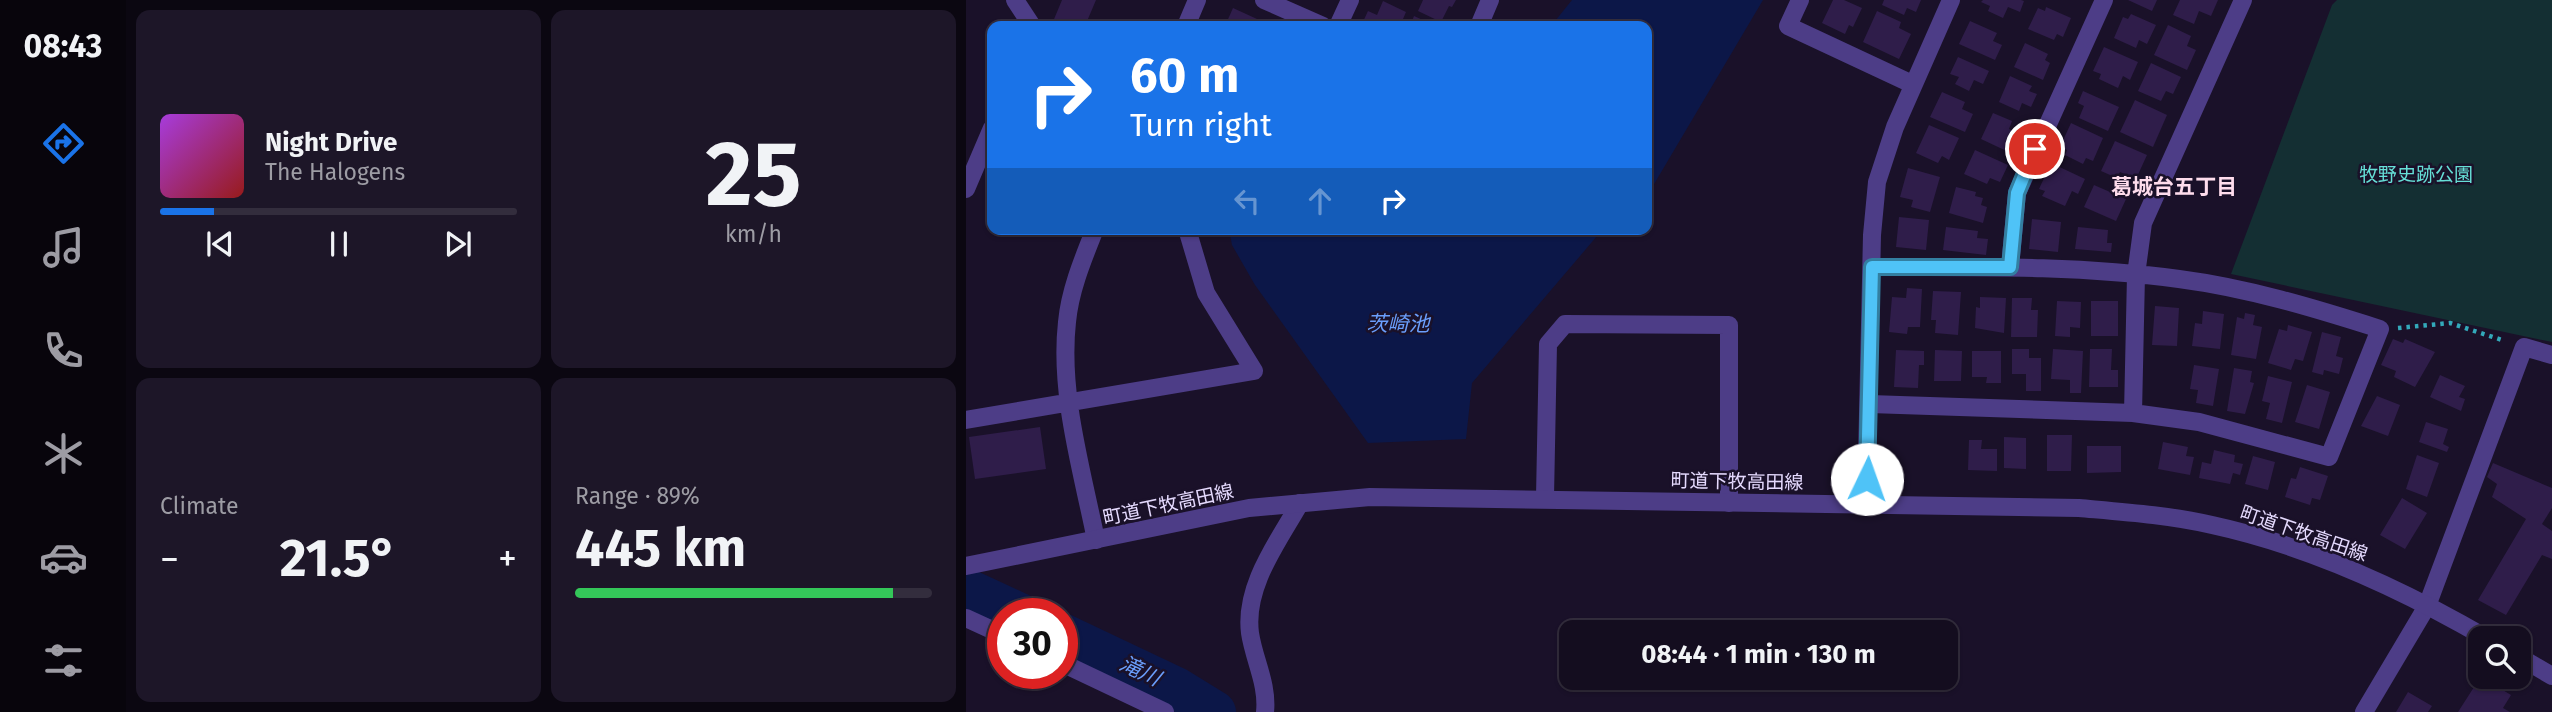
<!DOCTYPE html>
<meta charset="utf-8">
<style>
body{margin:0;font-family:"Fira Sans","Noto Sans JP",sans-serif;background:#1d1628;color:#f1f3f6;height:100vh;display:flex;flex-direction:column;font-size:26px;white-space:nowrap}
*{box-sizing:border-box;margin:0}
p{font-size:23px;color:#9d9ca4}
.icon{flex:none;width:38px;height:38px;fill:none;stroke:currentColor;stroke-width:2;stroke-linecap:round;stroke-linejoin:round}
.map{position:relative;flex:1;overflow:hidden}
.panel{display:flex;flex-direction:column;gap:10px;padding:10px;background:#0b0711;width:840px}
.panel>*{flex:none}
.banner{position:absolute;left:21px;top:21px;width:665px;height:214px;border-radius:14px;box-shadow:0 2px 5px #0004,0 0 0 2px #332d3d;background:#1a73e8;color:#fff;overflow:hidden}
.tools{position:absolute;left:1502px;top:626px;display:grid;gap:14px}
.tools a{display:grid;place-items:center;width:63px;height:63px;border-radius:14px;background:#140d1f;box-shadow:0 2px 5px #0004,0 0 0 2px #332d3d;font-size:35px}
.speed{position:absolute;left:21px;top:598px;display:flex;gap:14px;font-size:35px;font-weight:700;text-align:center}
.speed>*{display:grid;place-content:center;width:91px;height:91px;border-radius:50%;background:#140d1f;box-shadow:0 2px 5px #0004,0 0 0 2px #332d3d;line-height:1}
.speed .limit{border:10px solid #d22;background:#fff;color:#111}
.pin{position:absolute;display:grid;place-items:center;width:60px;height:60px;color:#fff;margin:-30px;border:4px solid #fff;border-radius:50%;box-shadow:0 2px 7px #0007}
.me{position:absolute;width:77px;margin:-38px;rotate:3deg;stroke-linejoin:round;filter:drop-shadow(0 0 5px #0008)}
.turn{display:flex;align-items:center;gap:24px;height:147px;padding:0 28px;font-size:32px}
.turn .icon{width:91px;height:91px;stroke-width:2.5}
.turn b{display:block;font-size:49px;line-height:60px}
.lanes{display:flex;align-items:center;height:66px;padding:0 28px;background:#0003;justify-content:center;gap:35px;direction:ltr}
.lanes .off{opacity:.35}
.big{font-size:52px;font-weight:700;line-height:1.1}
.panel .widget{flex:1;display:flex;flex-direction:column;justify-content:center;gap:10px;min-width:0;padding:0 24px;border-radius:14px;background:#1d1628}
.panel .dial{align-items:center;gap:0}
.dial b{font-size:91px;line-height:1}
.song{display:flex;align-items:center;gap:21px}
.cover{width:84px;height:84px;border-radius:10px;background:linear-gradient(135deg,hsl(280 70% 55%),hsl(0 70% 35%))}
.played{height:7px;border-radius:4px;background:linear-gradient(90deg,#1a73e8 15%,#332d3d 15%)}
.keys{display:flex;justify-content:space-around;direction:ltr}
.heat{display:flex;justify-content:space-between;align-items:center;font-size:38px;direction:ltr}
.charge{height:10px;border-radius:5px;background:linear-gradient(90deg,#34c759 89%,#332d3d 0)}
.panel .tiles{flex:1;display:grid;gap:10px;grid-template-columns:repeat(2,1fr)}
.trip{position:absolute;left:593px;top:620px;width:399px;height:70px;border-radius:14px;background:#140d1f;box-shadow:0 2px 5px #0004,0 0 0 2px #332d3d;font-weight:700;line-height:70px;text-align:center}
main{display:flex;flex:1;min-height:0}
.tab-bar{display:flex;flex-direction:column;width:126px;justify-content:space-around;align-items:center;background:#08050c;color:#9d9ca4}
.tab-bar .icon{width:49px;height:49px}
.tab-bar .selected{color:#1a73e8}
.tab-bar b{font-size:32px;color:#f1f3f6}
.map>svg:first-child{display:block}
.green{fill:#142f33}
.water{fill:#0c1748}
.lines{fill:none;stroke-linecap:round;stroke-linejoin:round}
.river{stroke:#0c1748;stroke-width:42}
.building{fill:#2f1d4a}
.path{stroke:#33a9ba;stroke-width:4.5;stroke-dasharray:3.5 5;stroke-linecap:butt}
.minor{stroke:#4d3d87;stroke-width:18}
.tertiary{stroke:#4d3d87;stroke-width:18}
.route-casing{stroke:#337fa1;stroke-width:18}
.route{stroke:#4fc3f7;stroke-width:12}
.labels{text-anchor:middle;stroke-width:5;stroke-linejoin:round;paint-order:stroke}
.park-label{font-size:19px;fill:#66dfd7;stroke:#1a1129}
.street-label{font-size:19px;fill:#e5dafe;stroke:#1a1129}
.neighbourhood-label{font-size:21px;font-weight:bold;fill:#fedcec;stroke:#1a1129}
.water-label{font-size:21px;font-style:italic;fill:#6a9efc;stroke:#1a1129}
</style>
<main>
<nav class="tab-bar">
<b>08:43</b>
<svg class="icon selected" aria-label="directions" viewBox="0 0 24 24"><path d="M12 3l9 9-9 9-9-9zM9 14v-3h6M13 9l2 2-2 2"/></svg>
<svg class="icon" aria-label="music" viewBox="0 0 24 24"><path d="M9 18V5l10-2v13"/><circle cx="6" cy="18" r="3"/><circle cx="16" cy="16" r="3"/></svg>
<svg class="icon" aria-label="phone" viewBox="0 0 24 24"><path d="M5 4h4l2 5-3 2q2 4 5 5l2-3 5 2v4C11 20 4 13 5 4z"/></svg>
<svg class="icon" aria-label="climate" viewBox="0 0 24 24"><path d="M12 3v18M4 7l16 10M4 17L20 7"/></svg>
<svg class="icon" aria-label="car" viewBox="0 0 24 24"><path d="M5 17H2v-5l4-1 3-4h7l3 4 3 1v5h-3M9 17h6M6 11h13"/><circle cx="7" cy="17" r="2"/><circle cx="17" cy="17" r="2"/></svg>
<svg class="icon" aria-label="filters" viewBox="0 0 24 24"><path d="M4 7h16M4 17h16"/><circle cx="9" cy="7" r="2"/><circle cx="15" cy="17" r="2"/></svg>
</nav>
<section class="panel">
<div class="tiles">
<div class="widget">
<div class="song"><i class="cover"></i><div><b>Night Drive</b><p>The Halogens</p></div></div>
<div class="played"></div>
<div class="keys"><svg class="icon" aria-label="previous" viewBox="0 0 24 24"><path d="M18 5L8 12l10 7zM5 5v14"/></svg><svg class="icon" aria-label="pause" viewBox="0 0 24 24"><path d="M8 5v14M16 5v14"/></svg><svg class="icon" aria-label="next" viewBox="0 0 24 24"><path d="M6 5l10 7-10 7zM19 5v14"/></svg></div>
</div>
<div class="widget dial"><b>25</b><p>km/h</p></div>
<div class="widget"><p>Climate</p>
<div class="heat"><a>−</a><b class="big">21.5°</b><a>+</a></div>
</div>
<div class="widget"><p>Range · 89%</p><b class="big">445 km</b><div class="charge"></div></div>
</div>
</section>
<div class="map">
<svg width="1586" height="712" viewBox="0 0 1586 712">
<rect width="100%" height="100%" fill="#1a1129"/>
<!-- green -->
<path class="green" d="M1371,0H1586V342L1265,274L1366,5Z"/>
<!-- water -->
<path class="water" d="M606,0H797L681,196V26H585Z
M263,229H637L506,383L500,439L402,443L289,285L266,245Z"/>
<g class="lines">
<!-- river -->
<path class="river" d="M0,589L54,614
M96,634L210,688L249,712"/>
</g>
<!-- building -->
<path class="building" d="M96,0H130L119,26L86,24Z
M457,0H490L486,7L483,6L475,22L452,11Z
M867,0H878L896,8L887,27L883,25L879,34L856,23Z
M918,0H955L950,12L941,8L938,15L916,5Z
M1017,0H1055L1058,1L1054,12L1042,7L1037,18L1022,11L1024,6L1015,2Z
M1162,0H1191L1186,11Z
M1214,0H1252L1245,16L1233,11L1228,24L1207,15Z
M417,1L440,12L434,26H395L402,11L411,15Z
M1080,7L1105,18L1097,37L1091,34L1088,40L1062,29L1072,8L1079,11Z
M267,8L291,19L288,26H259Z
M911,11L935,22L933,28L945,34L933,59L897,42Z
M1165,14L1190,25L1181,44L1173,40L1170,48L1148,38L1157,17L1162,19Z
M448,16L470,26H444Z
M1004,21L1031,33L1027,41L1036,45L1029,60L993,44Z
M1202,25L1225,36L1221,46L1230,50L1221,70L1188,55Z
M1059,43L1082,54L1079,60L1084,63L1077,80L1048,67Z
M1138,47L1172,62L1164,80L1157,76L1152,88L1133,79L1135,74L1127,71Z
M992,57L1023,71L1017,84L1008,80L1003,91L989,84L993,77L984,74Z
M1185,63L1215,77L1207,94L1200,91L1195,101L1172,91Z
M1044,76L1066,86L1063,91L1071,94L1065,107L1056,103L1053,111L1033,102Z
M1117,91L1153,107L1142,131L1113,118L1118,106L1112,103Z
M976,92L999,102L996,109L1007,114L999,132L964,117Z
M1169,100L1201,115L1187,147L1154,132Z
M1027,113L1046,121L1043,129L1057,136L1049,155L1015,139Z
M1105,123L1137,138L1127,161L1120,158L1117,164L1099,155L1101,150L1094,147Z
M963,125L993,138L983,160L976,156L972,163L950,153Z
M1149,141L1181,155L1170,179L1154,172L1151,178L1135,171Z
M1009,150L1042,165L1034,182L1024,178L1021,184L998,174Z
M1085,163L1119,179L1112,194L1106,191L1099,206L1076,196L1079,191L1073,189Z
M942,168L974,177L964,212L945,207L947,200L934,197Z
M1128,185L1160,199L1150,221L1118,207Z
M990,187L1010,192L1009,196L1017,198L1015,205L1021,207L1017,223L983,213Z
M933,217L963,220L960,250L930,247Z
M1066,219L1095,222L1092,252L1063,249Z
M980,227L1012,231L1011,238L1022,239L1020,255L977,250Z
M1112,227L1142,230L1141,243H1146L1145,252L1109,249Z
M941,288L956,289L954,327H942L941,334L923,332L926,297L940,298Z
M967,291L995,292L992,335L969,333L970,320H965Z
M1014,297L1040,298L1038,333L1009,328L1010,307L1014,308Z
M1046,298H1066L1065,310H1072L1071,337H1045Z
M1091,301L1115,302L1114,328L1104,327V337L1089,336Z
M1125,301H1152V336H1125Z
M1189,306L1213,308L1211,346L1186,345Z
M1237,311L1258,314L1254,349L1226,346L1229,323L1236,324Z
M1279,313L1289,315L1287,325L1296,327L1290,359L1265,355L1271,317L1278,319Z
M1322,325L1346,332L1337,361L1329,359L1325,370L1302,363L1313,329L1321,331Z
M1356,332L1375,337L1370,356L1377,358L1373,374L1358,370L1357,375L1346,372Z
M1427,339L1437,343L1439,339L1469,352L1449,387L1428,377L1430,371L1415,365Z
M1046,349H1063V358H1075V391H1060V374H1046Z
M1087,349L1117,351L1115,393H1104V380L1085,379Z
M1124,349H1146L1145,370H1152V387H1123Z
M930,350L958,351V365H953L952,388L928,387Z
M969,350L996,351L995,381H968Z
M1006,351H1035V383H1020L1021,377H1006Z
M1228,365L1253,369L1247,406L1230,403L1232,390L1224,389Z
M1268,368L1286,371L1284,382L1288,383L1279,414L1261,411Z
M1474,375L1499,386L1493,397L1499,399L1495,411L1464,397Z
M1302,376L1326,382L1316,423L1300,419L1304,403L1296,401Z
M1341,385L1364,392L1353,429L1329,422Z
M1411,396L1434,405L1422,436L1395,426Z
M1460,422L1482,429L1477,444L1483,447L1481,452L1453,442Z
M74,427L80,469L9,479L3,437Z
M1081,435H1106L1105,471H1081Z
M1038,437L1060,438V469L1038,468Z
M1003,440H1016L1015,449H1031V471L1002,470Z
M1197,442L1222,447L1220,456L1228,457L1224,475L1192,469Z
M1121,446H1155V472L1121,473Z
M1248,450L1269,455L1268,462L1277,464L1274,475L1267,473L1264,484L1233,478L1236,462L1245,464Z
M1451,455L1473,463L1461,497L1440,489Z
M1287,456L1309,462L1302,490L1279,484Z
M1527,463L1586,488V508L1576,524L1586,531V559L1576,555L1540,615L1512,600L1560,519L1526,497L1531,484L1521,477Z
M1334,467L1362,476L1354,500L1346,498L1344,505L1319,497L1325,478L1330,479Z
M1436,498L1461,513L1439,549L1414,535Z
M1525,683L1545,695L1537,708L1544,712H1492L1510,684L1521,691Z
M1442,692L1466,706L1462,712H1430Z"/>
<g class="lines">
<!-- path -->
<path class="path" d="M1432,328L1484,323L1539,341"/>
<!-- minor -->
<path class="minor" d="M49,0L66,26
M298,0L357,26
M834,0L822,26L946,84
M220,26L231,0
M372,26L384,0
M513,26L524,0
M0,189L26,128
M129,229C117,259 104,290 101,322C93,394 116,470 130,540
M1044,267L1051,193L1138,0
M904,404L1167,413L1233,422L1363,457L1414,329C1348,308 1282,288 1213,279C1112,265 1008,267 906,267
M1167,413L1170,275L1177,223L1277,0
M0,420L288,371L240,293L221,229
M579,497L582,344L599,324L763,325V503
M900,504L906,235L911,182L929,127L985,0
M0,618L37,635
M96,663L199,712
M299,712C302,684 288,660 284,633C278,586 312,542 334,503
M1398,712L1461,606L1558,347L1586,355"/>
<!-- tertiary -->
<path class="tertiary" d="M0,566L283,508L404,497L1113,508C1158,512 1202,515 1246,525C1343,546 1436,589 1522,639
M1552,656L1586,676"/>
</g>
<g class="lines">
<!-- route casing -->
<g class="route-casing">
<path id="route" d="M901,479L906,267H1044L1051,193L1069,149"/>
</g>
<!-- route -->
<use href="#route" class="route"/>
</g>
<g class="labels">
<!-- park labels -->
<g class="park-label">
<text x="1450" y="181">牧野史跡公園</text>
</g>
<!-- street labels -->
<g class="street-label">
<text transform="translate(771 481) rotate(1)" y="7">町道下牧高田線</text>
<text transform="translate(202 504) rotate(-12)" y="7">町道下牧高田線</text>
<text transform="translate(1338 533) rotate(19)" y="7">町道下牧高田線</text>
</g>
<!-- neighbourhood labels -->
<g class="neighbourhood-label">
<text x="1208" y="194">葛城台五丁目</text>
</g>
<!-- water labels -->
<g class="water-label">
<text x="432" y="331">茨崎池</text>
<text transform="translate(174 671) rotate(25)" y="7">滝川</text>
</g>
</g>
</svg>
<div class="tools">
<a><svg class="icon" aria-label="search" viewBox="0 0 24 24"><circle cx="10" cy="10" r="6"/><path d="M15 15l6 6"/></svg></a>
</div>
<div class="speed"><div class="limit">30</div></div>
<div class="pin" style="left:1069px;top:149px;background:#d93025"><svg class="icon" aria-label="arrive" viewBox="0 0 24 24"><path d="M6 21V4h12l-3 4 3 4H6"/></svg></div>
<svg class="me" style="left:901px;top:479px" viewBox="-20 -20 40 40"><circle r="19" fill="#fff"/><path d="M0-13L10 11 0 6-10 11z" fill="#4fc3f7"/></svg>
<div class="trip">08:44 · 1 min · 130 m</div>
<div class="banner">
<div class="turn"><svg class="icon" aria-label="right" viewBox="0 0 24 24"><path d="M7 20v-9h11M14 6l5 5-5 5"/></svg><div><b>60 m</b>Turn right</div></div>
<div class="lanes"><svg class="icon off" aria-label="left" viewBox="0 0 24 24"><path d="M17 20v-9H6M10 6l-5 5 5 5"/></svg><svg class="icon off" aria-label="ahead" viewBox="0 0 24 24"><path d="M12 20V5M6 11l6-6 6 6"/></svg><svg class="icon" aria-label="right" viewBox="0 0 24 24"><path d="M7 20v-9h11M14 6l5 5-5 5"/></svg></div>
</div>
</div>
</main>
